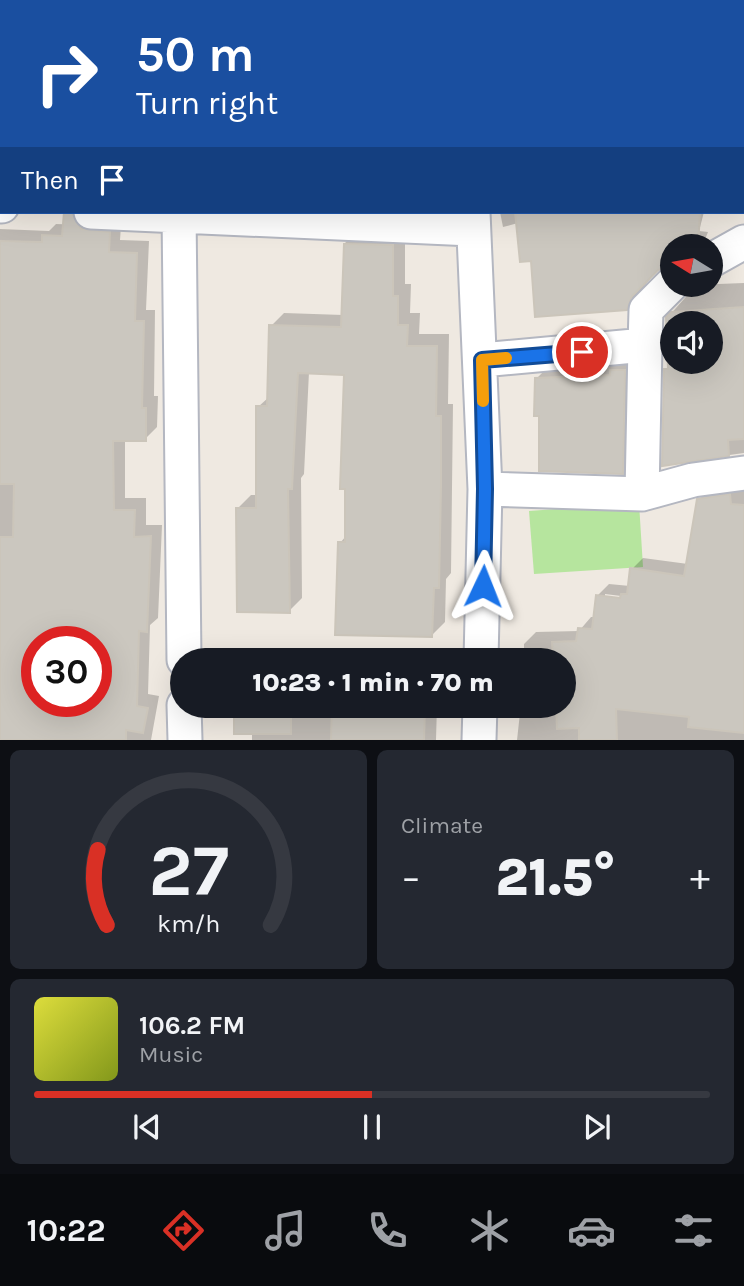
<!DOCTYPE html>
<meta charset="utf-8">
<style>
body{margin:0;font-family:Karla,sans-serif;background:#242831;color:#f1f3f6;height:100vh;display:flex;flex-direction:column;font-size:26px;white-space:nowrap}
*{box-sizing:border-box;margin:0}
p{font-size:23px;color:#9ea1a6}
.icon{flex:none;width:38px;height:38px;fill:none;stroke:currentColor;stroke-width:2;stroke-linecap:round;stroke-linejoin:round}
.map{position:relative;height:740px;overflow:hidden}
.sheet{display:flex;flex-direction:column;gap:10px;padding:10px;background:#0d0f14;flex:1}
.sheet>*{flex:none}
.top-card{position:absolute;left:0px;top:0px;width:746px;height:214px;box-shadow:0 7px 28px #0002;background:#1a4fa0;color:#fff;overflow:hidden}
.needle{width:46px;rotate:281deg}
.fabs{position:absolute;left:660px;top:234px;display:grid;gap:14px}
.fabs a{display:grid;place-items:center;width:63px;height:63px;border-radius:50%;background:#171b24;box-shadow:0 7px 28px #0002;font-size:35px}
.speed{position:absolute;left:21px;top:626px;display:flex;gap:14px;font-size:35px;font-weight:700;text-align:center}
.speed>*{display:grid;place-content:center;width:91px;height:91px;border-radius:50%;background:#171b24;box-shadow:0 7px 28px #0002;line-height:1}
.speed .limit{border:10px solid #d22;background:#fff;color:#111}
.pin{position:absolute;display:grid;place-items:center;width:60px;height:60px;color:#fff;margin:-30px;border:4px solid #fff;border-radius:50%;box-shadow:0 2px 7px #0007}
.me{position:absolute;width:77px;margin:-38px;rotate:2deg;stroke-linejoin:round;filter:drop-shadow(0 0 5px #0008)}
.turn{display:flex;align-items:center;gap:24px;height:147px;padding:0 21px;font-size:32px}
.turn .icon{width:91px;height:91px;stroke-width:2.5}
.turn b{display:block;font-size:49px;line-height:60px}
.then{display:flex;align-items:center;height:66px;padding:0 21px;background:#0003;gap:14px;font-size:26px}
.big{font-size:52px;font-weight:800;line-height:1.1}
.sheet .card{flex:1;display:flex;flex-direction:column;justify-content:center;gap:10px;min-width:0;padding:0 24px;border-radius:10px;background:#242831}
.sheet .dial{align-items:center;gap:0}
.dial svg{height:182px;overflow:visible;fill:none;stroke:#363941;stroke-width:7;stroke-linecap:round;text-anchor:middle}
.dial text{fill:#f1f3f6;stroke:none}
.song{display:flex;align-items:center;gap:21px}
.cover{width:84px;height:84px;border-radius:10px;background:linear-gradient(135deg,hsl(60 70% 55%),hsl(70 70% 35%))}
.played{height:7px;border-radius:4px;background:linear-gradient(90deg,#d93025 50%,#363941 50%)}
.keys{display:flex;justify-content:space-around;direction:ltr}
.heat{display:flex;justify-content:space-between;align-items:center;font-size:38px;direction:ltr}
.sheet .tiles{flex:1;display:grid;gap:10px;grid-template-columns:1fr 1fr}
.card:last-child{grid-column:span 2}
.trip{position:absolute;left:170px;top:648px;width:406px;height:70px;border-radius:35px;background:#171b24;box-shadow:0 7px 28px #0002;font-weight:800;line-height:70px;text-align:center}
.tab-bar{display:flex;height:112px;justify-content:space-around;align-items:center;background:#090b0e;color:#9ea1a6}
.tab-bar .icon{width:49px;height:49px}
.tab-bar .selected{color:#d93025}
.tab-bar b{font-size:32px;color:#f1f3f6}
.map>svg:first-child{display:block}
.green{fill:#b6e59e}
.shadow{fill:#0003;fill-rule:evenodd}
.building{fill:#cbc7bf;stroke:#cbc5ba;stroke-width:2;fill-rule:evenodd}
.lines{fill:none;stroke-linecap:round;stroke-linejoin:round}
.minor-casing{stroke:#b4b7c1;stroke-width:37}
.minor{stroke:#fff;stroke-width:33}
.route-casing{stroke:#114b97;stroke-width:18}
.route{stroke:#1a73e8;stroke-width:12}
.slow{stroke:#f59e0b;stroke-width:12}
</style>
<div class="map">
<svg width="744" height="740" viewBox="0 0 744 740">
<rect width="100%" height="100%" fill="#efe9e1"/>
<!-- green -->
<path class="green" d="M639,503L643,567L534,574L529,511Z"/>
<!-- shadow -->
<path class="shadow" d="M0,0L94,2H2V127Z
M237,0H397V2Z
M543,0H626L627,2H541Z
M650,0H744V192V2Z
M500,212H704L699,231L708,232L702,247H672V265L658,269L626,309L533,259L518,223L503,227Z
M56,224L121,226L120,240L149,241L146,310H155L154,396H158L157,427L145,439H125V498H146V525H162L158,618L150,625L148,694L159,696L151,740H0V229L49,231ZM37,642H96V702H37Z
M358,230L405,232V284H411L410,313H420L419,334H449L448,404H453L451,573L446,579L445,622L432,635L340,543L346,536V373L309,372L304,474L301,478L302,598L289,611L238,508L251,495H258V407L269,397L271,326L284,313L343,315L345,243Z
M744,283V453L664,464L666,370L670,365L668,317L692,290V285ZM672,324H710V362H672Z
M623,359H636L634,461L622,472L541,414L537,378L548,367L618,364Z
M744,482V740H517L520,713L525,705H564V660H524V644L536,632L579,631L591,617H595L598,595L609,584L630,586L632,569L643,558L688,564L699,500L711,488ZM605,594L629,597L628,600L605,598Z
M303,705V712H334V705H437L436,740H252V732L235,706Z"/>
<!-- building -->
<path class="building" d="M64,212L72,213L81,229L110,232L109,252L137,253L135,321H144L142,408H146V441H113L114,510H135L134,537L151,536L147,632L139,631L137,706L148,708L143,733L126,730V740H0V537H13L14,484H0V241L42,242V235L62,236ZM37,642H96V702H37Z
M515,212H700L698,247H672V265L658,270L632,296L627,310L535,317L531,261L520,262Z
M344,244L393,245V296H398V325H408L407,346H437L436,416H441V487L439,588H434L432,637L335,635L338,542H345V489H340L344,375L298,373L292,489H288L290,613L237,612L236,508H256V406H267L269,325L341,327Z
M744,307V439L728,440L729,456L662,466L664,369H668L666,317L671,312ZM672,324H710V362H672Z
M610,370H625L623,474L539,471V416H534L535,378L610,375Z
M730,494L731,504L744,505V733L688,727L689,717L616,709L617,740H579V728L557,729L556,705H564V660H553L552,642L576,641L578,628L592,629L596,595L620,598L621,594H627L630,568L684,576L697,499Z
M291,705V734H234V706Z
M332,705L425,709L424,740H331Z"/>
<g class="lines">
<!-- minor casing -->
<g class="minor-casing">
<path id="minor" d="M473,0V2
M180,2V0
M629,2L630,0
M0,206H2
M91,212L472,229
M179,212L184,660
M473,212L485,489L481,660
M710,261L744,242
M645,345L646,310L672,284
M482,360L645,345L642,494
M485,489L642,494L693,480L744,473
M184,705L185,740
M479,740L480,705"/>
</g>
<!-- minor -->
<use href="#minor" class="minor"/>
</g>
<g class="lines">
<!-- route casing -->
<g class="route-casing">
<path id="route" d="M483,586L485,489L482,360L582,352"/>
</g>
<!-- route -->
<use href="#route" class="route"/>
<!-- slow -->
<path class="slow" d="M483,401L482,360L506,358"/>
</g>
</svg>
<div class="fabs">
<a><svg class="needle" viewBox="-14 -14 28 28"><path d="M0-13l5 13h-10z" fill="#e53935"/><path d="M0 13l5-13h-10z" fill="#9ea1a6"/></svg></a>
<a><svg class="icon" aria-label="sound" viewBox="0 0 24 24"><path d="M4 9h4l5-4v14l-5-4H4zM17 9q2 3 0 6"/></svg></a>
</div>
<div class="speed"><div class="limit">30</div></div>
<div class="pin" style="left:582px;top:352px;background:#d93025"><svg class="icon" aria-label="arrive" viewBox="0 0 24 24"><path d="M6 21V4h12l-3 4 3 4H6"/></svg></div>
<svg class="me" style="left:483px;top:586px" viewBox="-20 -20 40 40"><path d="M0-17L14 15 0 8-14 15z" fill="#1a73e8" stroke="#fff" stroke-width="4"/></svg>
<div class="trip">10:23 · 1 min · 70 m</div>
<div class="top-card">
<div class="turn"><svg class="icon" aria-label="right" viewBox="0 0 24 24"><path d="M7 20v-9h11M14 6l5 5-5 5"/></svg><div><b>50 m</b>Turn right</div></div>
<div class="then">Then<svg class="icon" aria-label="arrive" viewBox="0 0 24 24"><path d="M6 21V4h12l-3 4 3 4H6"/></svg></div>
</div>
</div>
<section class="sheet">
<div class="tiles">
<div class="card dial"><svg viewBox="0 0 100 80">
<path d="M14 69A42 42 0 1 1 86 69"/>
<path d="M14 69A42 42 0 0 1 10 36" stroke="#d93025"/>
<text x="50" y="56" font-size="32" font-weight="700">27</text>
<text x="50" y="72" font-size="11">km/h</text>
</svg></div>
<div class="card"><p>Climate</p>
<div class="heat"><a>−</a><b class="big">21.5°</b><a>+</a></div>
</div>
<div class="card">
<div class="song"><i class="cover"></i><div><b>106.2 FM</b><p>Music</p></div></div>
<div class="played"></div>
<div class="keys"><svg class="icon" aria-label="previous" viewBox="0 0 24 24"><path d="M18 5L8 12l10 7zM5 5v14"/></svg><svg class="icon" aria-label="pause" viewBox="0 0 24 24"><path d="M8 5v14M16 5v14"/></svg><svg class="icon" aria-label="next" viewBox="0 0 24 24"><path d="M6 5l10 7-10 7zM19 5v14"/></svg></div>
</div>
</div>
</section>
<nav class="tab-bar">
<b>10:22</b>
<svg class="icon selected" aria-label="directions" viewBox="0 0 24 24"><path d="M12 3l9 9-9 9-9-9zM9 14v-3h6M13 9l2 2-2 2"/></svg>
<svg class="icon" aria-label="music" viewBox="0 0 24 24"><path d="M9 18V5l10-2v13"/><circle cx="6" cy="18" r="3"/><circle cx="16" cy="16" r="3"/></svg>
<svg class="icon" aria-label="phone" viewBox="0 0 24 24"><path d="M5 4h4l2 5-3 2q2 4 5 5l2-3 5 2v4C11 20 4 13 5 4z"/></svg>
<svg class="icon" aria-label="climate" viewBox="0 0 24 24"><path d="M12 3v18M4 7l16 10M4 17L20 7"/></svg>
<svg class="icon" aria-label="car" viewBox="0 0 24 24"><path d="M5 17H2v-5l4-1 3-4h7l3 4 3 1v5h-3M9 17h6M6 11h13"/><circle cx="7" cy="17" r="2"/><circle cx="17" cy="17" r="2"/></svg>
<svg class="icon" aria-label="filters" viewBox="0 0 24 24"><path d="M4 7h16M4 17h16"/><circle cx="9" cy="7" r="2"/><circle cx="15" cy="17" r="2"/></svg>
</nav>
